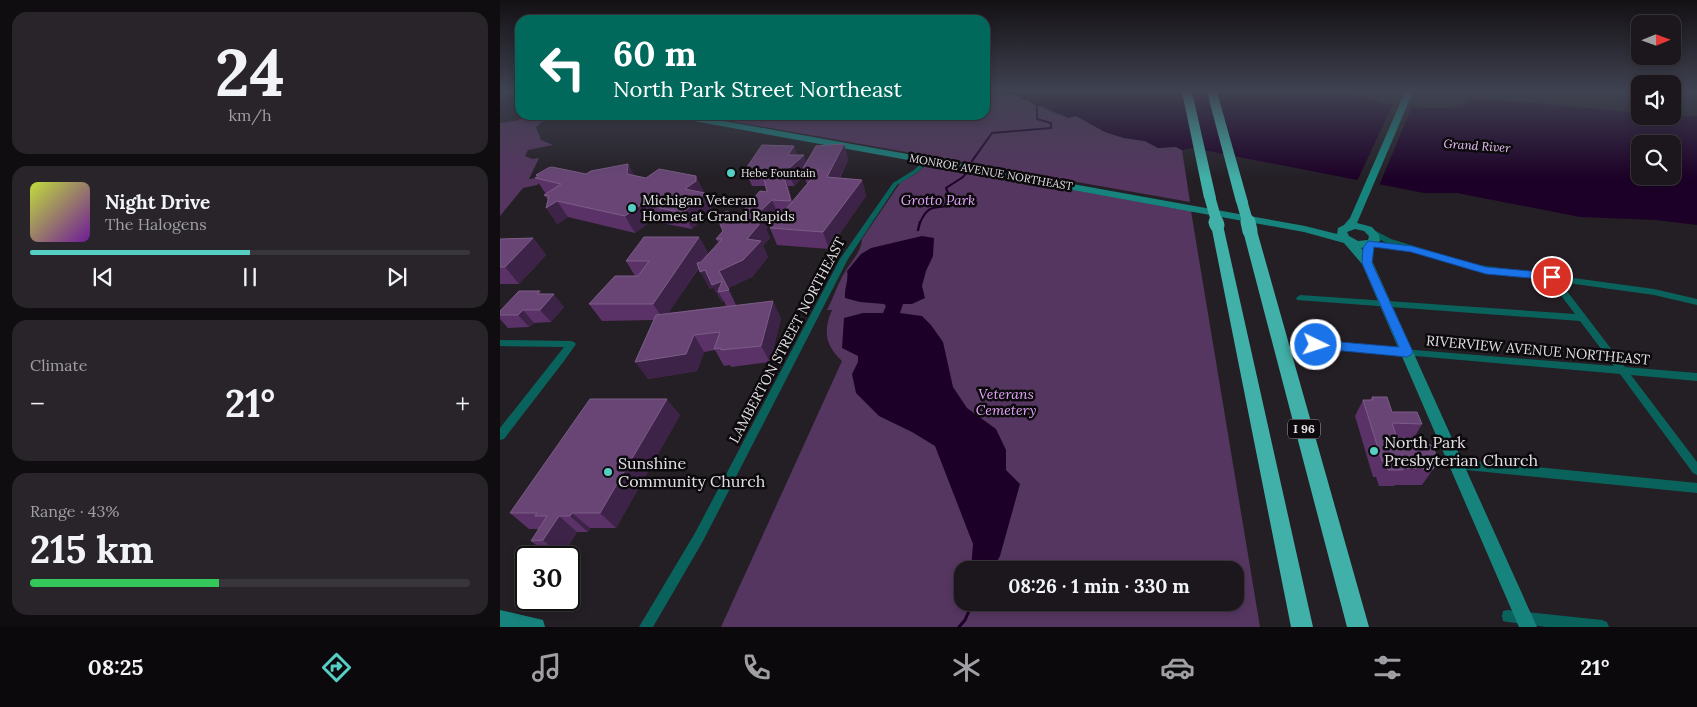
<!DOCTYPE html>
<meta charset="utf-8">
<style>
body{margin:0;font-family:Lora,serif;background:#282429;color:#f1f3f6;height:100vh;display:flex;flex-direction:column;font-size:19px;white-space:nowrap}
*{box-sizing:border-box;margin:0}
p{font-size:16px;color:#a09fa3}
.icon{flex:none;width:28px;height:28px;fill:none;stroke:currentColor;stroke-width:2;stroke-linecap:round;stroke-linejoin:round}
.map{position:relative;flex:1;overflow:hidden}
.drawer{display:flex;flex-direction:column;gap:12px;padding:12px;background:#0f0d0f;width:500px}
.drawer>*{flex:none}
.banner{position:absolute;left:15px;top:15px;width:475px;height:105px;border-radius:15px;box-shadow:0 2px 8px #0003,0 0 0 1px #39363b;background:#00695c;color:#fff;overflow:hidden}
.needle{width:32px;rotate:89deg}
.buttons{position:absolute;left:1131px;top:15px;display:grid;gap:10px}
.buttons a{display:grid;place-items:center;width:50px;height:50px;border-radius:10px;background:#1b171c;box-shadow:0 2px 8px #0003,0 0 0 1px #39363b;font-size:25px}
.speed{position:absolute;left:15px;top:546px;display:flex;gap:10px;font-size:25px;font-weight:700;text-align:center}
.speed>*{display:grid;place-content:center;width:65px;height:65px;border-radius:50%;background:#1b171c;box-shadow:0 2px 8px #0003,0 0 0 1px #39363b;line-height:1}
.speed .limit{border:2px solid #111;border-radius:8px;background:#fff;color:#111}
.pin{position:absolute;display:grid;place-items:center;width:42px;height:42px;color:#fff;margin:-21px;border:2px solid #fff;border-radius:50%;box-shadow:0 1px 5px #0007}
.me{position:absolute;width:55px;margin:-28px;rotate:94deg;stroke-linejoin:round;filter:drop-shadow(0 0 4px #0008)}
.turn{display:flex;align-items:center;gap:18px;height:105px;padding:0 15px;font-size:22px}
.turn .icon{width:65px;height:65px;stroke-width:2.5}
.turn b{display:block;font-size:35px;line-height:42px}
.big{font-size:38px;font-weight:700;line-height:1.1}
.drawer .widget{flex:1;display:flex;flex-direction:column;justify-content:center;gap:8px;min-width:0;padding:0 18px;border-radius:15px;background:#282429}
.drawer .dial{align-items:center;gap:0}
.dial b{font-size:65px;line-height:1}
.song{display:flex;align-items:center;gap:15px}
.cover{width:60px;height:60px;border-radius:8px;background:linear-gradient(135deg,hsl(70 70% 55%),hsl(280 70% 35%))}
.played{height:5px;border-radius:2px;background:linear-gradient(90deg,#55cec4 50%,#39363b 50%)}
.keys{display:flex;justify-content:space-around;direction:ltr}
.heat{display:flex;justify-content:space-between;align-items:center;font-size:28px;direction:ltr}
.charge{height:8px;border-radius:4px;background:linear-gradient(90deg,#34c759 43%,#39363b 0)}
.trip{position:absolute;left:454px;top:561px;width:290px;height:50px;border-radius:15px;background:#1b171c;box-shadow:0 2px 8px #0003,0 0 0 1px #39363b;font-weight:700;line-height:50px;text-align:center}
.tab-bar{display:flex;height:80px;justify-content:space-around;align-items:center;background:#0b090b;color:#a09fa3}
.tab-bar .icon{width:35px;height:35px}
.tab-bar .current{color:#55cec4}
.tab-bar b{font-size:22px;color:#f1f3f6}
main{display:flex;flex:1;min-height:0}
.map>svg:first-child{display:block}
.green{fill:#553660;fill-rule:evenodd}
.water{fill:#1d0027;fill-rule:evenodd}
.pier{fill:#241f25}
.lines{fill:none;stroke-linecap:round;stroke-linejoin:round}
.stream-far2{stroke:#1d0027;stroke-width:2}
.stream-far1{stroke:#1d0027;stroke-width:2.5}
.stream{stroke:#1d0027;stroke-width:3}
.minor{fill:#0a625d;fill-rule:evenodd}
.secondary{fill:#16837c;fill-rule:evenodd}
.motorway{fill:#41b0a8;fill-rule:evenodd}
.motorway-bridge-far1{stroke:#41b0a8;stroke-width:11}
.motorway-bridge{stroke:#41b0a8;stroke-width:15}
.wall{fill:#5a3268;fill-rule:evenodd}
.shaded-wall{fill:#3e2348}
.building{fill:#694576;stroke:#7c5d87}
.route{fill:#1a73e8;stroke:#114b97}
.poi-dot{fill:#55cec4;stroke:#0c0a0c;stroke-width:2}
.labels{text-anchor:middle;stroke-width:5;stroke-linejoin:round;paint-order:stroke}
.far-street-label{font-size:11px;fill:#e4e0e5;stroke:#0c0a0c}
.far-poi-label{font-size:11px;fill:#e4e0e5;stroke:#0c0a0c;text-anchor:start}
.far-water-label{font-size:12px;font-style:italic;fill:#e5c0f4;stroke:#0c0a0c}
.shield{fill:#0c0a0c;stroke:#a3a0a4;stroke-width:1}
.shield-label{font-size:12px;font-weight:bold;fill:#e4e0e5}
.poi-label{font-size:14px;fill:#e4e0e5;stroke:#0c0a0c;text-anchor:start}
.park-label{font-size:14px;font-style:italic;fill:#e3a4fb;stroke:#0c0a0c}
.street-label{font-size:14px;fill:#e4e0e5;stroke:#0c0a0c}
.near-poi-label{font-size:16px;fill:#e4e0e5;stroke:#0c0a0c;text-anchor:start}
</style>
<main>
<section class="drawer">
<div class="widget dial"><b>24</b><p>km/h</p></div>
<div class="widget">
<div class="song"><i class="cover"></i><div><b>Night Drive</b><p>The Halogens</p></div></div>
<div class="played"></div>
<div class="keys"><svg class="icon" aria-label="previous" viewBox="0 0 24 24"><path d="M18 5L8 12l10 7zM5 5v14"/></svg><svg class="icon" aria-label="pause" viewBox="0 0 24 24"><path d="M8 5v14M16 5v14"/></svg><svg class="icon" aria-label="next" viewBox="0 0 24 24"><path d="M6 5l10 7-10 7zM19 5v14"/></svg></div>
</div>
<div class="widget"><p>Climate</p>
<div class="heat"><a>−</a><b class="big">21°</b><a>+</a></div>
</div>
<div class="widget"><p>Range · 43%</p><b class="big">215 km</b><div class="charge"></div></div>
</section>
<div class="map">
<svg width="1197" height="627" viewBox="0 0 1197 627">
<rect width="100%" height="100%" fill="#241f25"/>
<!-- green -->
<path class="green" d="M485,92C496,92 506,92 516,96C534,101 558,120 576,116L605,132L624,138L645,141L658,148L676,146L682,150L690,202L196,115H485Z
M32,115H50L36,127L41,140L53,145L28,150L25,156L32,159L39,158L29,179L45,177L37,185L23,188L0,216V123L15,121Z
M427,164L691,211L760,627H221L342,361C325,345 323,331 332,310H327C333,299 336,288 342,277C349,263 361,254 362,239L400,183L417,173ZM462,570H735V602H462Z"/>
<!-- water -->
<path class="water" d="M503,92C580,92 658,92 735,92C771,92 854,87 882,103C907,106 944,113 967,103L969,97H972L1140,113V116H1197V225L1156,220L1080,217L957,193H924L693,148L682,150L676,147L658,148L645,141L624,138L605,132L576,116L568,118L543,106H536L528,100H521L519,96ZM1140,144H1172V176H1140Z
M422,236L434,238L433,256L426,271L422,286L425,298L412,304H403L400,313L422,316L431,325L443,342L453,387L467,408L496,429L506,450V470L520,484L500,556L492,570H471L473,544L435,446L412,432L379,416L356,393L352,374L358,362V356L342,348L344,318L363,313H383L386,306L384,304L360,302L345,298C344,289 349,280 347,271L361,254L371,248Z"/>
<!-- pier -->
<path class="pier" d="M894,102L913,104L879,186L857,181Z"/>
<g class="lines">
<!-- stream-far2 -->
<path class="stream-far2" d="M866,92L867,97
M472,161L492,133L551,128V123L537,119V105
M420,223C428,203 436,209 453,205L446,188L463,177L467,172"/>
<!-- stream-far1 -->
<path class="stream-far1" d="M418,230L420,222"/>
<!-- stream -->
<path class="stream" d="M459,627L465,620L473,602"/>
<!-- minor -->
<path class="minor" d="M427,158L430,160L418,172L397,185L348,259L203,541L153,627H139L195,533L340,259L393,183L414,170Z
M870,231H876L891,239L972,264L1154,289L1197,299V305L1154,295L1060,282L1125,367L1197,373V381L1131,375L1197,462V475L1193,473L1120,374L813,347L811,345L813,343L816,342L1114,366L1080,321L797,300L796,298L800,295L1075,314L1050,281L971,270L898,247L897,249H894L869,246L868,244L869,242H872L889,244L870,235L869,233Z
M0,340L71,341L74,342L76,344L64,361L4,439L0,440V428L64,347L0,346Z
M956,459L1197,483V493L956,469L952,467L951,464L952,461Z
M1008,610L1102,620L1107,622L1109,627H1046L1008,622L1003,621L1002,616L1003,611Z"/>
<!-- secondary -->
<path class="secondary" d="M905,92H913L857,223L872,227L879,235L880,241L874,246L861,248L873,263L1037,627H1019L862,264L844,243L804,232L177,118L173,115H191L805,226L837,234L838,228L844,225L850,218ZM855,229L864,231L869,236L868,240L858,241L849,236L847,232Z
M0,610L43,620L45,627H0Z"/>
<!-- motorway -->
<path class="motorway" d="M682,92H692L716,198L714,201L710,202L704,198Z
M707,92H717L748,202L746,205H738L736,202Z
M717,221L723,225L813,627H791L711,225Z
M750,227L757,231L869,627H847L743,231Z"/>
<!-- motorway-bridge-far1 -->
<path class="motorway-bridge-far1" d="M710,198L717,223
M742,202L748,223"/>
<!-- motorway-bridge -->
<path class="motorway-bridge" d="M716,222L717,225
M748,222L750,231"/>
</g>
<!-- wall -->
<path class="wall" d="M344,144L348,160L340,178L362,180L366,196L329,249L277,245L270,228L280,216H279L266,229L270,238L263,246L268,257L252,277L228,288L236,305L281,318L270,362L231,367L230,365L224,366L215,350L204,352L197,371L148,379L154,320L102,321L89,304L135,276L126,261L199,237L208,253L206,256L219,243L216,239L234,221L267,192L266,186H252L245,170L294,146L297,155L306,162ZM304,176L307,184L292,202L288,186H294ZM199,268L210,289L213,287L222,302L224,301L226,306L168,313Z
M128,164L134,176L204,192L213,210L192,229L151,221L135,233L68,217L57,224L48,200L44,195L46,194L35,178L37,177L36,175L86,174Z
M33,238L46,255L19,284H0V239Z
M42,294L64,307L51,322L34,323L29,327L8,328L0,319V311Z
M872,397L892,412L922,424L914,438L939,461L922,485H895L894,486H879L876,477H873L855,416L863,400H870Z
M180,415L116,528H90L88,532H77L62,556H50L31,541L39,529H29L10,513Z"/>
<!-- shaded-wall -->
<path class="shaded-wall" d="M344,144L348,160L332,193L327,177Z
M294,146L299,160L304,155L309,170H302L304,176L294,186L287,170L288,155Z
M128,164L137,180L127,174Z
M282,170L288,186L297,218L291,201Z
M196,176L204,192V194L205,193L213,210L192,229L183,213L185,189Z
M362,180L366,196L329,249L323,232Z
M272,200L279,216L266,229L270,238L263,246L268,257L252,277L228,288L238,307L219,271L247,239L251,220Z
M57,201L68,217L57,224L46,208Z
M142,204L151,221L135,233L125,216Z
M199,237L208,253L164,320L153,304Z
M33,238L46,255L19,284L5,267Z
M205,270L222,281L218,292L224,301L222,302L213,287L210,289L200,272Z
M40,291L48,301L54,294L64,307L51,322L40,310L37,294Z
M273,301L281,318L270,362L261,346Z
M23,310L34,323L29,327L18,315Z
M194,335L204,352L197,371L148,379L135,362Z
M167,399L180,415L116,528L100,513Z
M939,461L928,477L922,485L933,469Z
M72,513L90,528L88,532L70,516Z
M59,516L77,532L62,556L43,540Z"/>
<!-- building -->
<path class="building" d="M344,144L327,177L362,180L323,232L270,228L319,170H302L316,146Z
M262,145L294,146L288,155H304L287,170H282L291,201L272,200L251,220L262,221L247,239L261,241L243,260L219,271L229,290L218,292L222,281L212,285L205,270L200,272L197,263L201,262L222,239H216L223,231L216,215L228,211L234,221L260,191L267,192L262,170H245Z
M128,164L127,174L146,178L159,169L196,176V181L185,189L205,193L183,213L142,204L125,216L57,201L46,208L49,196L44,195L61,184L35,178L39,176L36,175L48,168L52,167L86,174L91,171Z
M144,237H199L153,304H89L115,276H138L149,261H126Z
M33,238L5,267H0V239Z
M19,291H40L37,294H54L40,310H23L18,315H0V311Z
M273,301L261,346L221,350V348L214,349L220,332L194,335L186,354L135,362L156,315Z
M872,397H887L892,412H917L922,424L892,423L897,438H920L932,446L939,461L933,469L903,468V470H888L885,461H882L863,400H873Z
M90,399H167L100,513H72L70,516H59L43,540L31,541L47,516H35L37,513H10Z"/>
<!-- sky -->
<linearGradient id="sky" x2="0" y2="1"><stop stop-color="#141114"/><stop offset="0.51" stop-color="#3f4251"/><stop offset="1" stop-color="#3f4251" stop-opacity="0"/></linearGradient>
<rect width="1197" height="179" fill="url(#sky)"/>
<!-- route -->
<path class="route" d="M868,241L912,246L986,267L1052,273L1057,277L1052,280L986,274L911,252L874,247L872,263L913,352L911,355L907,357L812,348L811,345L816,340L899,347L862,263L863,248Z"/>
<!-- markers -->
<g class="poi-dot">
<circle cx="231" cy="173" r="5"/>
<circle cx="132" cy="208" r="5"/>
<circle cx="874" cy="451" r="5"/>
<circle cx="108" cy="472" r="5"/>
</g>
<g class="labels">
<!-- far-street labels -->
<g class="far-street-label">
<text transform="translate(491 172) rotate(10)" y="4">MONROE AVENUE NORTHEAST</text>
</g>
<!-- far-poi labels -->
<g class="far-poi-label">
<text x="241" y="177">Hebe Fountain</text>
</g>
<!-- far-water labels -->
<g class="far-water-label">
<text transform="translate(977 146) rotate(4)" y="4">Grand River</text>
</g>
<!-- shield labels -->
<rect class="shield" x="788" y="419.5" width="32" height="19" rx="4"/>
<g class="shield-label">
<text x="804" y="433">I 96</text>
</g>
<!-- poi labels -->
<g class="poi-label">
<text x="142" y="205">Michigan Veteran<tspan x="142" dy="16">Homes at Grand Rapids</tspan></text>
</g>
<!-- park labels -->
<g class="park-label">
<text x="438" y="205">Grotto Park</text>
<text x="506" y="399">Veterans<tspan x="506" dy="16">Cemetery</tspan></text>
</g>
<!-- street labels -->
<g class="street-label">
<text transform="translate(287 340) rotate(-62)" y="5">LAMBERTON STREET NORTHEAST</text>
<text transform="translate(1038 350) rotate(5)" y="5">RIVERVIEW AVENUE NORTHEAST</text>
</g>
<!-- near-poi labels -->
<g class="near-poi-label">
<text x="884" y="448">North Park<tspan x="884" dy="18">Presbyterian Church</tspan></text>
<text x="118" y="469">Sunshine<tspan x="118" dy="18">Community Church</tspan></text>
</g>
</g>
</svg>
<div class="buttons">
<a><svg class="needle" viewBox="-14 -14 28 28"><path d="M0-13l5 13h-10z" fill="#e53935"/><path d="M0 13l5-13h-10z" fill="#a09fa3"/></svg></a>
<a><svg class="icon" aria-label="sound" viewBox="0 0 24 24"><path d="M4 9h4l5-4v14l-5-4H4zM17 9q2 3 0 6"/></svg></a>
<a><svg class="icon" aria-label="search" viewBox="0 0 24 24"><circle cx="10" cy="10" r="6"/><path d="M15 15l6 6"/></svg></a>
</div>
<div class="speed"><div class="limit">30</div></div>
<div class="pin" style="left:1052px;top:277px;background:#d93025"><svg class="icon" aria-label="arrive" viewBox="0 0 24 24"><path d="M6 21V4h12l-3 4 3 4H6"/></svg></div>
<svg class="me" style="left:816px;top:345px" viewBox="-20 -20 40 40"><circle r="17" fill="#1a73e8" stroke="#fff" stroke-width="3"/><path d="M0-11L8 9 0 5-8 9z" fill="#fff"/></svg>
<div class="trip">08:26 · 1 min · 330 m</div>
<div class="banner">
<div class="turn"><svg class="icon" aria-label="left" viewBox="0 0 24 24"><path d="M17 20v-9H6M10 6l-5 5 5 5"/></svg><div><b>60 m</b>North Park Street Northeast</div></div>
</div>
</div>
</main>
<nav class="tab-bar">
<b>08:25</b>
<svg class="icon current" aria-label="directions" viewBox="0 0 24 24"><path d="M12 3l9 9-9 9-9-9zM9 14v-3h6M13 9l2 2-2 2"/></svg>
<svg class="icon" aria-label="music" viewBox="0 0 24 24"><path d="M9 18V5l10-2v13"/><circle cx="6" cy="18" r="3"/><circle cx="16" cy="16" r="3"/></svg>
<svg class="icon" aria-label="phone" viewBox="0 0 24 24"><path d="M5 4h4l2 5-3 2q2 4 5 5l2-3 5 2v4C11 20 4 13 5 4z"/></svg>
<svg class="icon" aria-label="climate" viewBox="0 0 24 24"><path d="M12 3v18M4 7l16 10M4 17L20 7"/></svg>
<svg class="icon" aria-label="car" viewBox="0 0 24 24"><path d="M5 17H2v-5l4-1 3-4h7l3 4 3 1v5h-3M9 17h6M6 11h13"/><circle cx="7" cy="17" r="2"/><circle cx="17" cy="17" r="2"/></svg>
<svg class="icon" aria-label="filters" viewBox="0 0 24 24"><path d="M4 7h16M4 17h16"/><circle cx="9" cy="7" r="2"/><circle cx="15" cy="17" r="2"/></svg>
<b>21°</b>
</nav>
